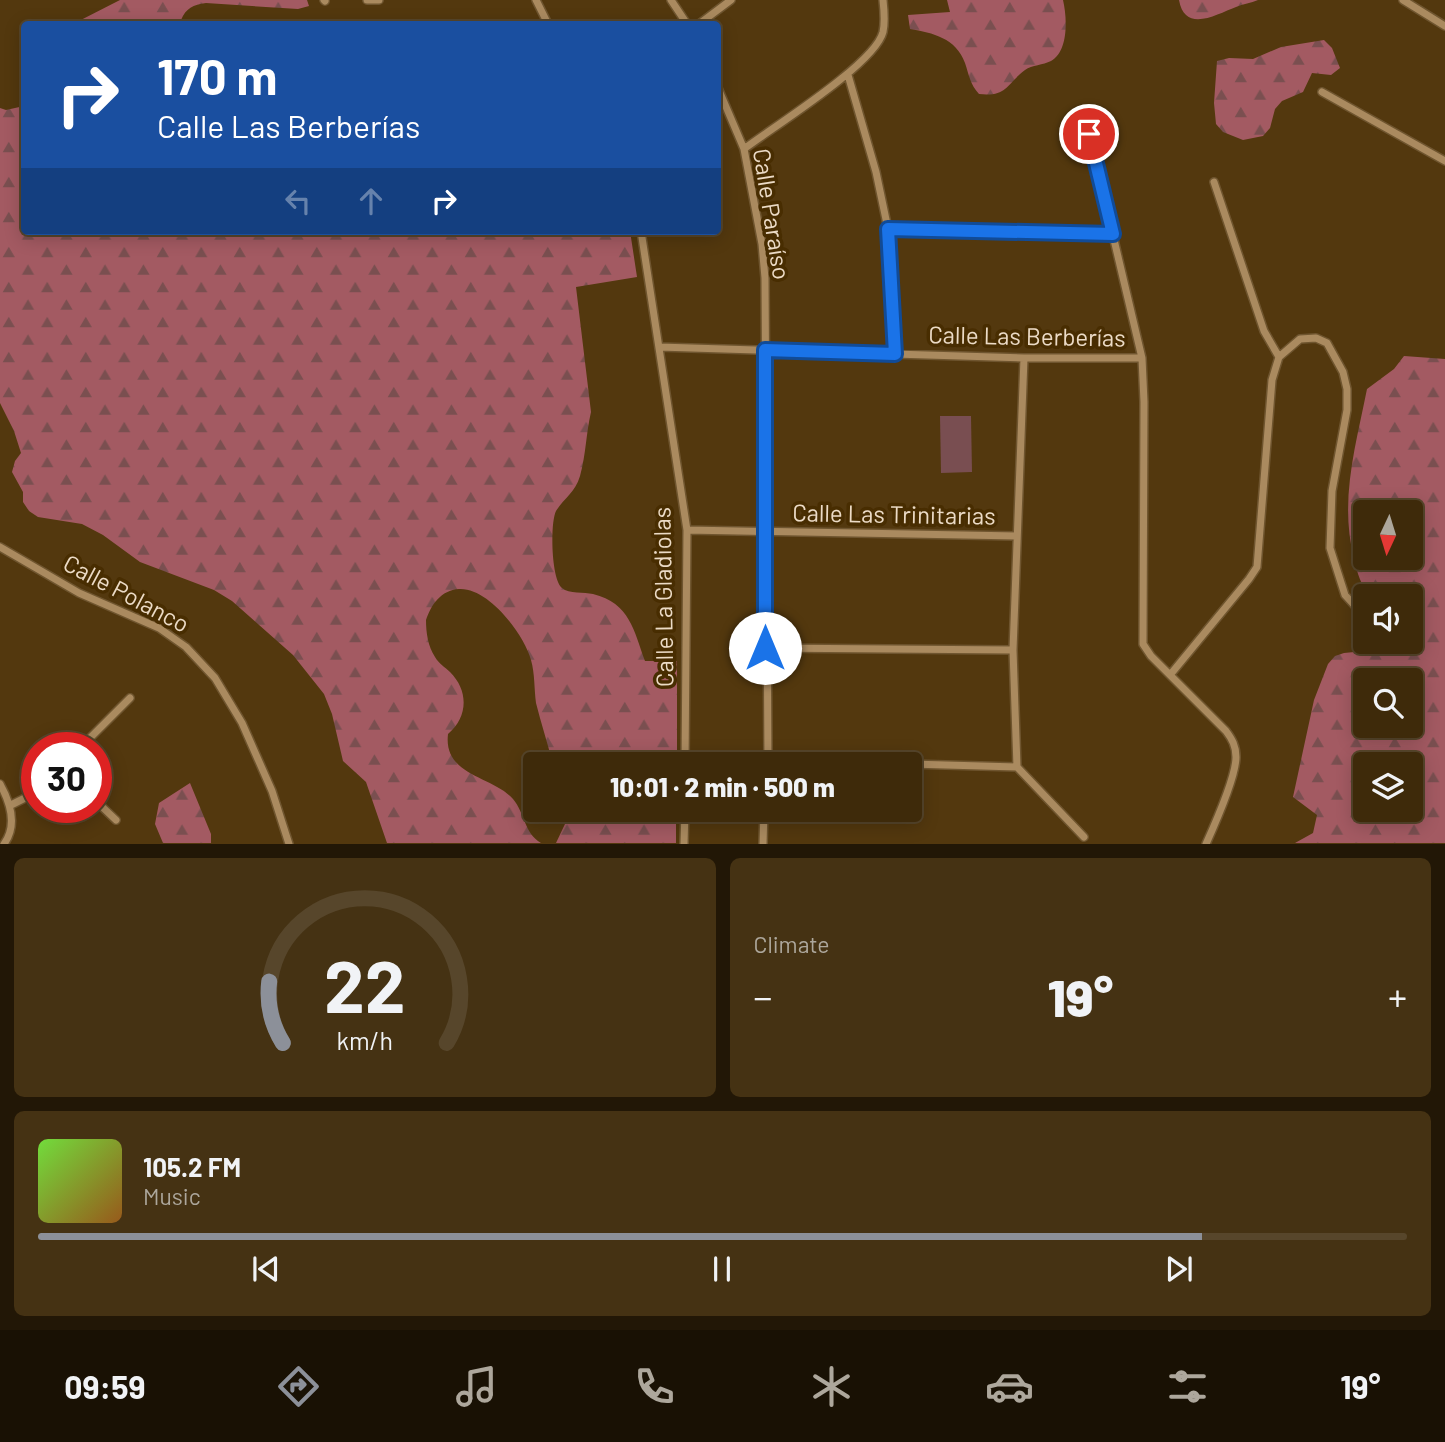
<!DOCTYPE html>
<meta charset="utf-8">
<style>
body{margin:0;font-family:Barlow,sans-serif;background:#453213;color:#f1f3f6;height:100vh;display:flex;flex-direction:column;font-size:26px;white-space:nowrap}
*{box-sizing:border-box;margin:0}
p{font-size:23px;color:#ada79c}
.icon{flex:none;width:38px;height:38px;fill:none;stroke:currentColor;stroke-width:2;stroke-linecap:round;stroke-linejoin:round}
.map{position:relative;height:844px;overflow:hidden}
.panel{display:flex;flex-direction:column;gap:14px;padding:14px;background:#221706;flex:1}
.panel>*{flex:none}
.banner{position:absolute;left:21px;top:21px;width:700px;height:214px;border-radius:7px;box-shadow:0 4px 18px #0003,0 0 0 2px #57462b;background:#1a4fa0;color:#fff;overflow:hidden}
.needle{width:46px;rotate:184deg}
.buttons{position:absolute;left:1353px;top:500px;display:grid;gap:14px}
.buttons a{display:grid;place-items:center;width:70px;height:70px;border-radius:7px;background:#3e2a0a;box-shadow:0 4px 18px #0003,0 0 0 2px #57462b;font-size:35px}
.speed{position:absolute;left:21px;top:732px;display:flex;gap:14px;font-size:35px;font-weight:700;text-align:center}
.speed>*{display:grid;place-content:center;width:91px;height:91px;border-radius:50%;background:#3e2a0a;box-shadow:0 4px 18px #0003,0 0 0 2px #57462b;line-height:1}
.speed .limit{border:10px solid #d22;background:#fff;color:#111}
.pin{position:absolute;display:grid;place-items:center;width:60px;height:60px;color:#fff;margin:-30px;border:4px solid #fff;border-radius:50%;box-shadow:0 2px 7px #0007}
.me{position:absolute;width:77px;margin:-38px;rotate:0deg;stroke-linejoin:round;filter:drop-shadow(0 0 5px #0008)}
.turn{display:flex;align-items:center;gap:24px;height:147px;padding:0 21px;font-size:32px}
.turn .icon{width:91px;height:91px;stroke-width:2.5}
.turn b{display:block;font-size:49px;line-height:60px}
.lanes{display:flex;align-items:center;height:66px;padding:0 21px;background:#0003;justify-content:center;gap:35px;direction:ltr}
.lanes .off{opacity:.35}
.big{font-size:52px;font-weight:800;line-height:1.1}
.panel .widget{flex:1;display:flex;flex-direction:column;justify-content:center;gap:10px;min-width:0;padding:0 24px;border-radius:10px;background:#453213}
.panel .dial{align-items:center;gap:0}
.dial svg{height:182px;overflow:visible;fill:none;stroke:#57462b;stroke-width:7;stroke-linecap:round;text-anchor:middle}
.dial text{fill:#f1f3f6;stroke:none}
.song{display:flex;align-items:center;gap:21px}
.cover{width:84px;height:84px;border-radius:10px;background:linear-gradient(135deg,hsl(100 70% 55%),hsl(30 70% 35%))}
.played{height:7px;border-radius:4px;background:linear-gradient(90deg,#8c9099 85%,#57462b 85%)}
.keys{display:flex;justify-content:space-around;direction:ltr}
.heat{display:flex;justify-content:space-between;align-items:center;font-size:38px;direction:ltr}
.panel .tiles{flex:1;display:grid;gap:14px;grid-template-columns:1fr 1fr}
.widget:last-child{grid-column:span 2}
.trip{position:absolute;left:523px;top:752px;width:399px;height:70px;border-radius:7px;background:#3e2a0a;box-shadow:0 4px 18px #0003,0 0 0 2px #57462b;font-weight:800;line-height:70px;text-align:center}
.dock{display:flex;height:112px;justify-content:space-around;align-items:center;background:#191104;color:#ada79c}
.dock .icon{width:49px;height:49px}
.dock .on{color:#8c9099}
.dock b{font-size:32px;color:#f1f3f6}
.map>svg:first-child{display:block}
.forest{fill:url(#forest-firs);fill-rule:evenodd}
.green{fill:#794e51}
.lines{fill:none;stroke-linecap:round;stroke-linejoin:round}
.street-casing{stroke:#6f552f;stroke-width:10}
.street{stroke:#aa8a5f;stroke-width:7}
.route-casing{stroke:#114b97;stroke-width:18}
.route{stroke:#1a73e8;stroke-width:12}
.labels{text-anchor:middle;stroke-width:7;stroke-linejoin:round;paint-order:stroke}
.street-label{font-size:24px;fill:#ecdbc6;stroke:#482d01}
</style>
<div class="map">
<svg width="1445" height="844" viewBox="0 0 1445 844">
<defs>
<pattern id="forest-firs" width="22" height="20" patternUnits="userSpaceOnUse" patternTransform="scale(1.75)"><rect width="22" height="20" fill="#a35a62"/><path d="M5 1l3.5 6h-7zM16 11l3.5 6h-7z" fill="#7a4f50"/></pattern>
</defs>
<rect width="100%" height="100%" fill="#53380e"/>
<!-- forest -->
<path class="forest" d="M120,0H307L309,6L298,9L206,3C193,5 186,8 181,20L183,24H73Z
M947,0H1063C1067,17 1069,51 1051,61C1043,65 1032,65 1025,70C1006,84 1008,97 979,94C970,84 969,75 965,63C956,38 933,33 910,29L908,15L950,12Z
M1179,0H1258C1251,3 1243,4 1236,7C1217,14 1185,34 1179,0Z
M1324,40L1332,48L1340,68L1331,75L1312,73L1303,92L1282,101L1275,109L1270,128L1263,136L1243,140L1223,132L1216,124L1214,103L1217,61L1229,58L1253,59L1281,47Z
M24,106V231H630L637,277L576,287L591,412C586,433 586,455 580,476C575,493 564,498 556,511C550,523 551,579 562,588C569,594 584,592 593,594C630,603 634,631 645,661H677V765H553C548,744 541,723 536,703C534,689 535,674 531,660C524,634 488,587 459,589C441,590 431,605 426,620C426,633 428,646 435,657C439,664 445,667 450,672C469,691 468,717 448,734C443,776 493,776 513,799C525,813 524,833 541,843H387L366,782L343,761L332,714L324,694L293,655L232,601L214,590L140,562L103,535L82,524L38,517L29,511L23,502V492L12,472L15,461L21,453L14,431L0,403V108L6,110Z
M1404,356L1445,359V843H1295L1313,833L1317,815L1293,797L1314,700L1328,664L1335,656L1344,653L1375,650L1384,642H1410V597H1371C1361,586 1357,573 1354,558C1339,501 1356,445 1367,389L1394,369ZM1365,513H1410V558H1365ZM1365,681H1410V726H1365ZM1365,765H1410V810H1365Z
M190,783L211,834V843H163L155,824L159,803Z
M565,810H676V843H556L565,824Z"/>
<!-- green -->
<path class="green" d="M940,416H971L972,472L941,473Z"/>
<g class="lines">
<!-- street casing -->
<g class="street-casing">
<path id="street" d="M324,0L325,1
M367,0H379
M536,0L548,24
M671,0L687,24
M1403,0L1445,26
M699,24L731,0
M848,75L876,172L888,229L895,354
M718,88L744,149L762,244L765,278L768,765
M1322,92L1445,161
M1089,134L1142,358L1144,402L1143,644L1151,656L1226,731C1232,739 1236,746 1236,757C1236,777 1215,824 1206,844
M744,149C773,127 875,64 883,32C885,23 884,9 883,0
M1214,182L1264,331L1279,357
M888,229L1113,234
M641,231L687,530L685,765
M659,347L1024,358H1142
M1024,358L1013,650L1017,767L1084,837
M687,530L1017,536
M0,547L79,593L159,628L186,647L215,678L242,723L272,791L289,844
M765,648L1013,650
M1170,675L1249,579L1257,567L1272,380L1279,357L1300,339L1316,338L1327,343L1343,372L1347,389V410L1332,491L1330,548L1345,595L1365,617
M81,747L130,698
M768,760L1017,767
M0,784C10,802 18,825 4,844
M96,801L116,820
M11,805L37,792
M684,844L685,810
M763,844L764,810"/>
</g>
<!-- street -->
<use href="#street" class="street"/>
</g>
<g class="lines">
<!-- route casing -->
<g class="route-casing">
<path id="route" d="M765,648V350L895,354L888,229L1113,234L1089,134"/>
</g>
<!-- route -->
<use href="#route" class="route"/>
</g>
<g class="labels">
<!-- street labels -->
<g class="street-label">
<text transform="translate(771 214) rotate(81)" y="8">Calle Paraíso</text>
<text transform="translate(1027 337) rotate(1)" y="8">Calle Las Berberías</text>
<text transform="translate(894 515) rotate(1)" y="8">Calle Las Trinitarias</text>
<text transform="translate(126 594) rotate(28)" y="8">Calle Polanco</text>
<text transform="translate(664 597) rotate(-91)" y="8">Calle La Gladiolas</text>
</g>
</g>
</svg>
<div class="buttons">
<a><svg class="needle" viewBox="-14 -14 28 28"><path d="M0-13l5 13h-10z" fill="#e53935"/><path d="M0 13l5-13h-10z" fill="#ada79c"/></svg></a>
<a><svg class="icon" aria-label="sound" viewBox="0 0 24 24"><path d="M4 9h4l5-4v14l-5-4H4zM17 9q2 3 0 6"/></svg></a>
<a><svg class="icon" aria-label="search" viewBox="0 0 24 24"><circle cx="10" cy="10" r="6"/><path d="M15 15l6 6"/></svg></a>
<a><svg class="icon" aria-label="layers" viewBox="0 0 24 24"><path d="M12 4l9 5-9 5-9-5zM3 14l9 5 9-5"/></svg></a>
</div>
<div class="speed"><div class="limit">30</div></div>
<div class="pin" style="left:1089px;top:134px;background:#d93025"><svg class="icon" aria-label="arrive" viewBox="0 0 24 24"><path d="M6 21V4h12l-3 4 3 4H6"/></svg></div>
<svg class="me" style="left:765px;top:648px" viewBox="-20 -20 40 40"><circle r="19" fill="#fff"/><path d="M0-13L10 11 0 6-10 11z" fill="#1a73e8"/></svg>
<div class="trip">10:01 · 2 min · 500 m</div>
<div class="banner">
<div class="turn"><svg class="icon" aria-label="right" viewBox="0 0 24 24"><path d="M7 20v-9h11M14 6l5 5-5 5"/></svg><div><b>170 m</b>Calle Las Berberías</div></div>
<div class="lanes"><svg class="icon off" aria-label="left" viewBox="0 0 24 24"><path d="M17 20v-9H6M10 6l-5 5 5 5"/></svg><svg class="icon off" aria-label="ahead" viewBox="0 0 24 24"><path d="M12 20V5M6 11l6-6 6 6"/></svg><svg class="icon" aria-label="right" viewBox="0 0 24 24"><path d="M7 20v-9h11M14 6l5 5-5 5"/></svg></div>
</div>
</div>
<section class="panel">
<div class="tiles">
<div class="widget dial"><svg viewBox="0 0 100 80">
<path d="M14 69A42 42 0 1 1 86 69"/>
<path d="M14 69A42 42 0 0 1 8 42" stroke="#8c9099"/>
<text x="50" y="56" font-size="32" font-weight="700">22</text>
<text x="50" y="72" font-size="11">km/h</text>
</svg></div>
<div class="widget"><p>Climate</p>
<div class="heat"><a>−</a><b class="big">19°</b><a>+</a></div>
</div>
<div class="widget">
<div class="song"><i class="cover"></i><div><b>105.2 FM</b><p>Music</p></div></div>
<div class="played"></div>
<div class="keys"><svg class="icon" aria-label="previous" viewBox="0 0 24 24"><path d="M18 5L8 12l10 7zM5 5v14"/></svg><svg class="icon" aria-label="pause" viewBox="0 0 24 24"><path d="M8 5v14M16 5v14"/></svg><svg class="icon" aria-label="next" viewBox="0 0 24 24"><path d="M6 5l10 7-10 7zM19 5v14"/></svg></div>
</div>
</div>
</section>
<nav class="dock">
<b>09:59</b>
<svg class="icon on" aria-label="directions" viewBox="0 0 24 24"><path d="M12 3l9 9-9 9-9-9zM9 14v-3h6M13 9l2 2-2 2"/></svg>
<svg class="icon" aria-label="music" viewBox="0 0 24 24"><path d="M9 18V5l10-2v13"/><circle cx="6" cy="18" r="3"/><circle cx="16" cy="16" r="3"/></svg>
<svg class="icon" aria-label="phone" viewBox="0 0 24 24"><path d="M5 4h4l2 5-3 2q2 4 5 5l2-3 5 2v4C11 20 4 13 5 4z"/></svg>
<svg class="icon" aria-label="climate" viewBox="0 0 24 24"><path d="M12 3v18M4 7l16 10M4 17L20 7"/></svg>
<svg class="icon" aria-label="car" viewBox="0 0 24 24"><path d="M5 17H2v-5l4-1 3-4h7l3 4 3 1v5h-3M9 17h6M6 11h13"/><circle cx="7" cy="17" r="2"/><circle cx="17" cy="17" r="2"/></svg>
<svg class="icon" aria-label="filters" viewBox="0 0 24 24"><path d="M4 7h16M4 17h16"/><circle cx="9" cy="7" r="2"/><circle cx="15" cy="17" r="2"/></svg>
<b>19°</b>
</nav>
